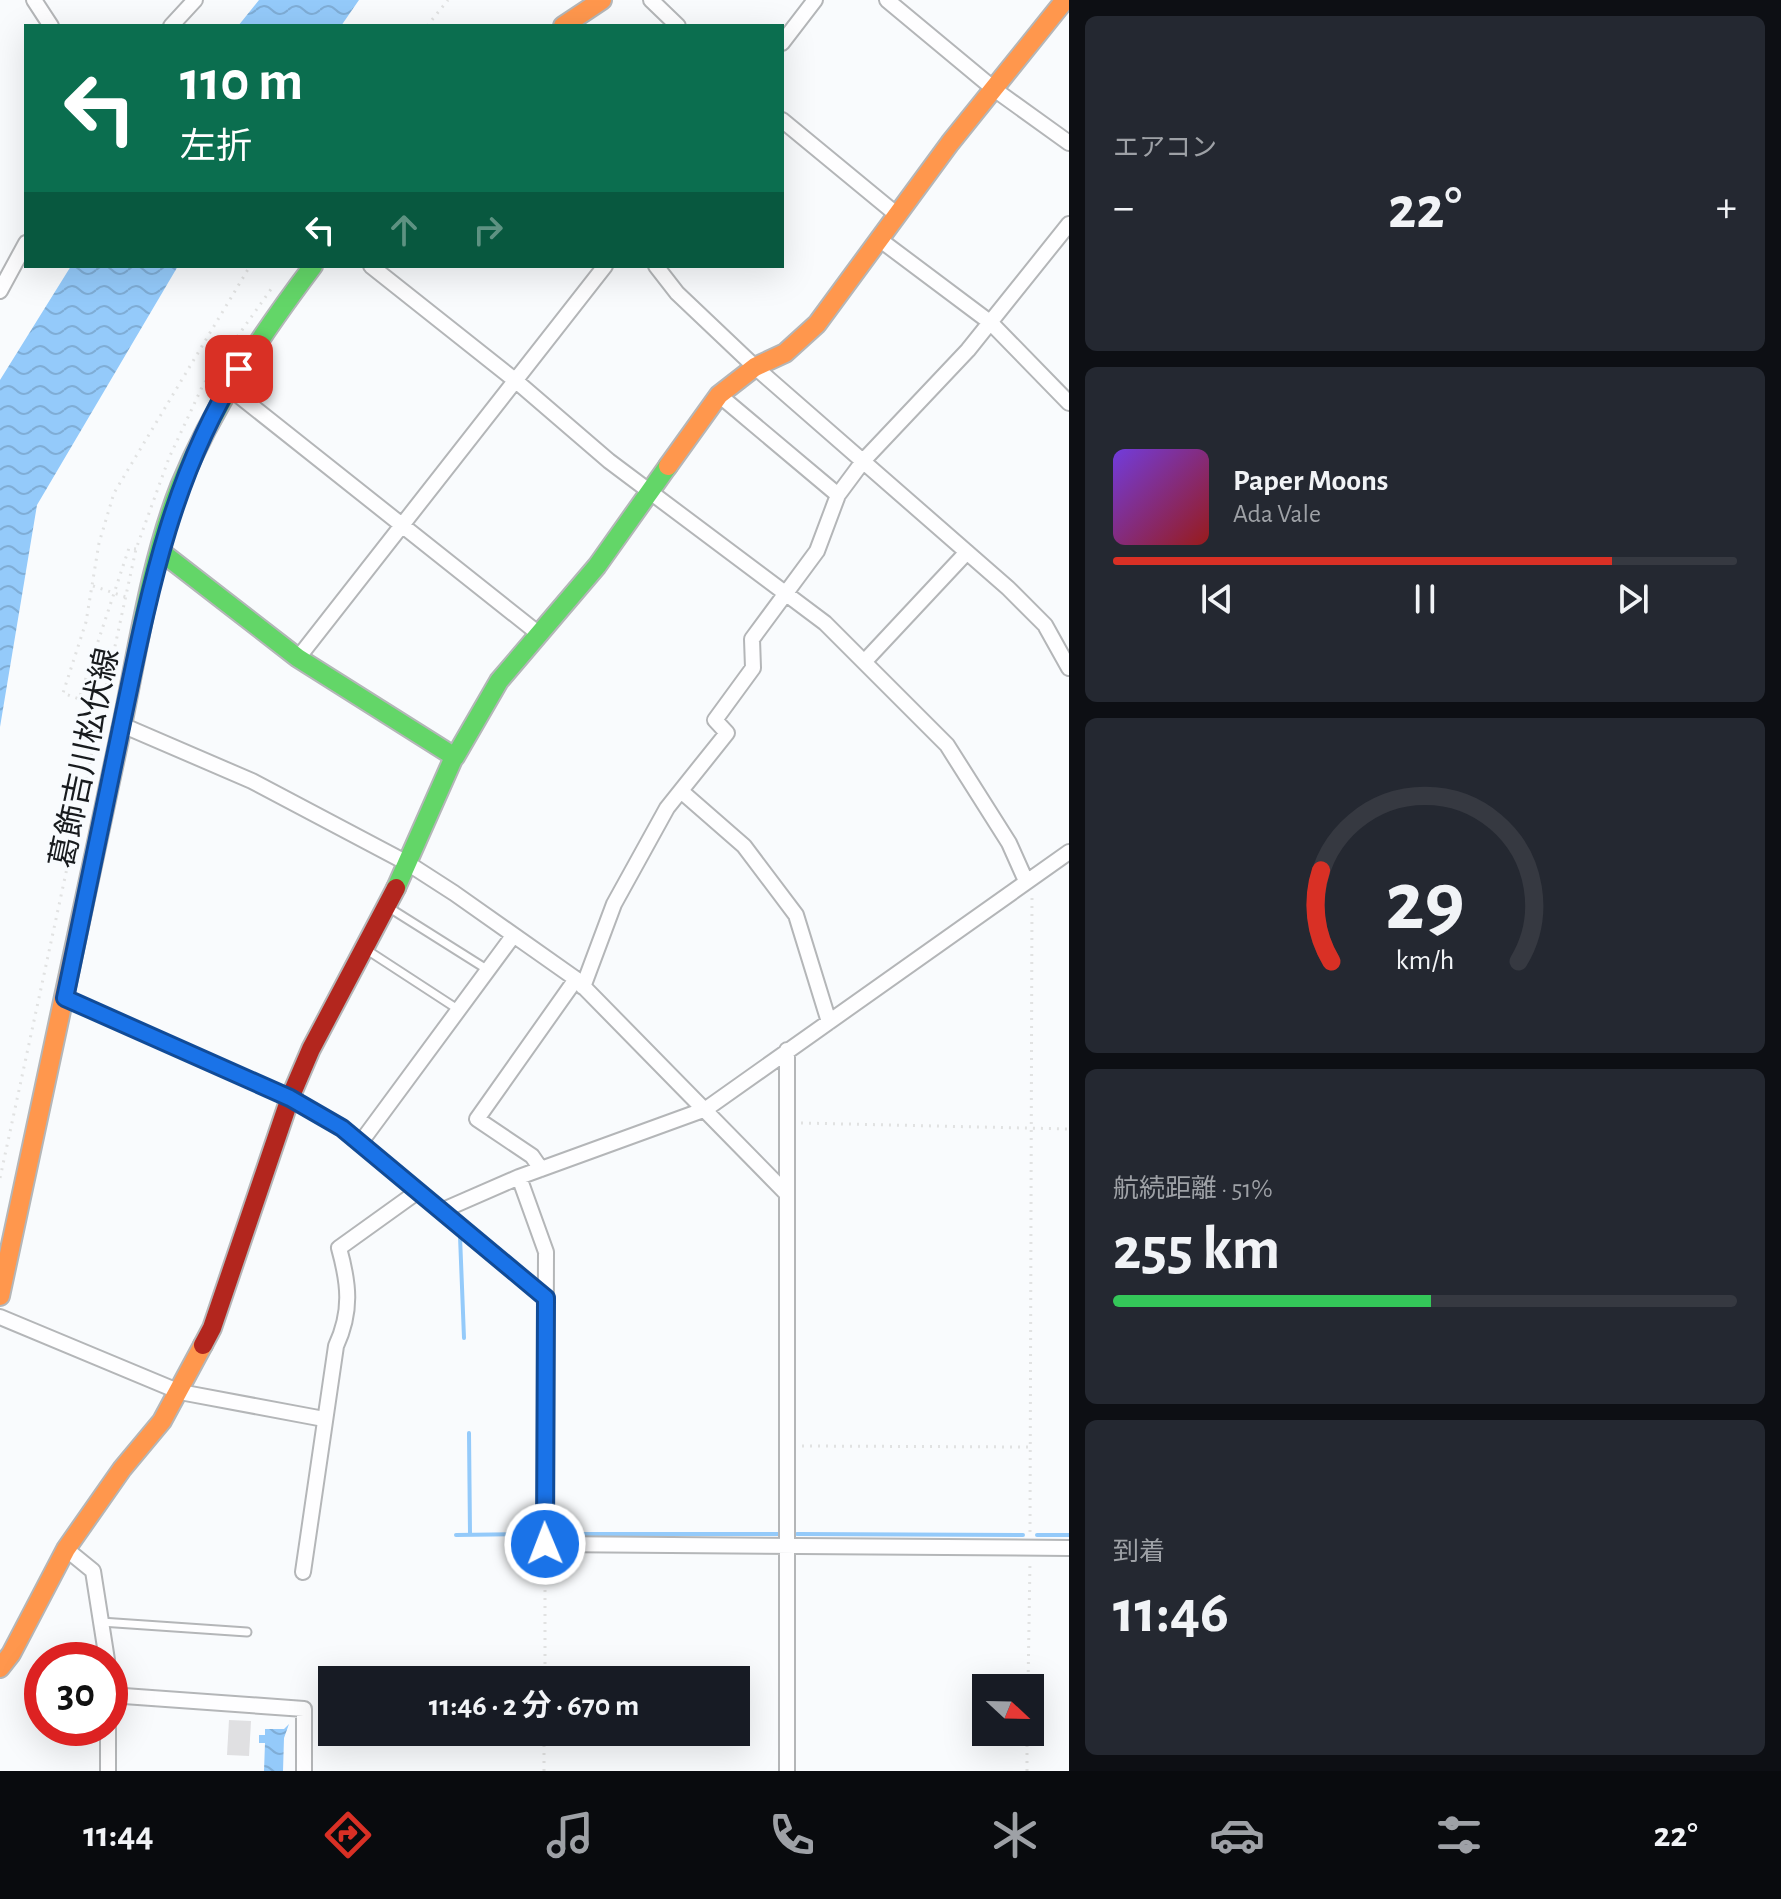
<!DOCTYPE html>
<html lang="ja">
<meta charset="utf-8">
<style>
body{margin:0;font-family:"Alegreya Sans","Noto Sans JP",sans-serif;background:#242831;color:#f1f3f6;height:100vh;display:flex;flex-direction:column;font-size:30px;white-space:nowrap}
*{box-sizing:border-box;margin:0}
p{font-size:26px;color:#9ea1a6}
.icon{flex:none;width:44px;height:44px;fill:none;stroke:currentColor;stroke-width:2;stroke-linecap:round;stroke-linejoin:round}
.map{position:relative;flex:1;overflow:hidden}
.details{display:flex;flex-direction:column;gap:16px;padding:16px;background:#0d0f14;width:712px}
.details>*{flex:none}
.hud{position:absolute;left:24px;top:24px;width:760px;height:244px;border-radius:0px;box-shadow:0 8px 32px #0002;background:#0b6e4f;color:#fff;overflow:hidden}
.needle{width:52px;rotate:112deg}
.controls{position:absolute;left:972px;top:1674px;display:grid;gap:16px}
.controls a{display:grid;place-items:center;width:72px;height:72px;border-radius:0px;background:#171b24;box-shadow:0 8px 32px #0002;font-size:40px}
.speed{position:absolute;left:24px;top:1642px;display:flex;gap:16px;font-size:40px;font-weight:700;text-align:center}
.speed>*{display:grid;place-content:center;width:104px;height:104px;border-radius:50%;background:#171b24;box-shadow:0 8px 32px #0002;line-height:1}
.speed .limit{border:12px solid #d22;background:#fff;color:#111}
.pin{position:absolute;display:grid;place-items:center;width:68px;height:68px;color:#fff;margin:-34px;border-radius:16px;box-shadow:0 4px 12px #0006}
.me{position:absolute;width:88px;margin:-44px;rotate:359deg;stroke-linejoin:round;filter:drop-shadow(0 0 6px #0008)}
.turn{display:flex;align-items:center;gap:28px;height:168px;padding:0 24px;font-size:36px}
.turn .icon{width:104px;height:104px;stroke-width:2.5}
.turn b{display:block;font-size:56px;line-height:68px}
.lanes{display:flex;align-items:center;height:76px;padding:0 24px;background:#0003;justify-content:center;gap:40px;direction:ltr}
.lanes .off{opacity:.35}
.big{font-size:60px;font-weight:700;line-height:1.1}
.details .tile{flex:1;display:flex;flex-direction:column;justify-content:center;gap:12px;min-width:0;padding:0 28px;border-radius:12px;background:#242831}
.details .dial{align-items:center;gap:0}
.dial svg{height:208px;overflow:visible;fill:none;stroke:#363941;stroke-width:7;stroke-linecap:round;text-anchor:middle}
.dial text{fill:#f1f3f6;stroke:none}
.song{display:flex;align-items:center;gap:24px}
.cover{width:96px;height:96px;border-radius:12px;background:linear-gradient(135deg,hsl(260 70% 55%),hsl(0 70% 35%))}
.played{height:8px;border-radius:4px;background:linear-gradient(90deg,#d93025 80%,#363941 80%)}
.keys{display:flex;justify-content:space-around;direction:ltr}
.heat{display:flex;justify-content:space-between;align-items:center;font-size:44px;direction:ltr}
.charge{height:12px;border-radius:6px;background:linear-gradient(90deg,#34c759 51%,#363941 0)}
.trip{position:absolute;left:318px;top:1666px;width:432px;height:80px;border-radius:0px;background:#171b24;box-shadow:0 8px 32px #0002;font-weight:700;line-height:80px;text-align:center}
.dock{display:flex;height:128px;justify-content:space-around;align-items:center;background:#090b0e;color:#9ea1a6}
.dock .icon{width:56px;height:56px}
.dock .active{color:#d93025}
.dock b{font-size:36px;color:#f1f3f6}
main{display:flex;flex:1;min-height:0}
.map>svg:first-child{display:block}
.water{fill:url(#water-waves)}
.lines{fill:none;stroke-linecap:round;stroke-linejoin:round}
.stream{stroke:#94cafa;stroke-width:4}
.building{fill:#e0e0e2}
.lane-casing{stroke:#b4b6b8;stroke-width:11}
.street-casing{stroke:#b4b6b8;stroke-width:18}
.fast-casing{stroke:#b4b6b8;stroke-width:22}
.slow-casing{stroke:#b4b6b8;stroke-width:22}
.jam-casing{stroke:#b4b6b8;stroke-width:22}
.path{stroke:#e1e2e2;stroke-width:3;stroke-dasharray:2 6;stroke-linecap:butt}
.lane{stroke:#fefeff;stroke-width:7}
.street{stroke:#fefeff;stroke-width:14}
.fast{stroke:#63d668;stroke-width:18}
.slow{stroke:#ff974d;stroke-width:18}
.jam{stroke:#b3261e;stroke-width:18}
.route-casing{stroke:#114b97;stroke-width:20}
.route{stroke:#1a73e8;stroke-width:14}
.labels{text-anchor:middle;stroke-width:6;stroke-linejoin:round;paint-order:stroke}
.street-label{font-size:32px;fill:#181b1e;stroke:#f8fbfe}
</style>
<main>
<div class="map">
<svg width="1069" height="1771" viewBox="0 0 1069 1771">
<defs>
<pattern id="water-waves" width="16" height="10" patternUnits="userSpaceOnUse" patternTransform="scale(2)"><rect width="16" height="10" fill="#94cafa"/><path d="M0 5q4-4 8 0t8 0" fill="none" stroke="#7fadd6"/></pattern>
</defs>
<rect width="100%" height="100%" fill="#f9fbfd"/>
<!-- water -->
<path class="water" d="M259,0H359L341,26H238Z
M71,266H178L37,505L0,727V380Z
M289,1724L284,1738L283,1771H264L265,1743H259V1735H265V1729H284Z"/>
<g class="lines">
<!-- stream -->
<path class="stream" d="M460,1236L464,1338
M469,1433L470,1534
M550,1534H781
M797,1534L1023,1535
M456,1535L539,1534
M1037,1535H1069"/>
</g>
<!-- building -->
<path class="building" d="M229,1720L251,1721L249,1756L227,1755Z"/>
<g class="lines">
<!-- lane casing -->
<g class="lane-casing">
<path id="lane" d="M388,907L488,970
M367,950L459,1010
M101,1622L247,1632"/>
</g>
<!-- street casing -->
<g class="street-casing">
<path id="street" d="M34,0L51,26
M651,0L678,26
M887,0L994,89L1069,143
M171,26L195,0
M782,43L815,0
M782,120L896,214
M879,239L991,323L1069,403
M371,266L516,381L609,461L825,623L947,745L1009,843L1026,881
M656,266L677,293L755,367L1008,588L1045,625L1069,668
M0,291L26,243
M228,387L539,634
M719,395L838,495
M298,658L605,266
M865,661L967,552
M122,725L252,781L409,864L454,893L576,979L787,1194
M681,791L744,846L796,915L829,1022
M583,987L614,904L667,808L727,733L715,720L753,668L752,639L817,551L838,495L864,460L968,350L1069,224
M65,998L290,1098L342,1128L546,1298
M787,1050V1771
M361,1142L513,936
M541,1169L532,1156L477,1119L576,979
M519,1177L546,1252L545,1544L1069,1548
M441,1211L519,1177L706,1109L1069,852
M0,1317L180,1392L324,1419
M66,1549L93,1571L107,1660
M303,1572L336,1346C352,1311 349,1284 339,1248L417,1192
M110,1695L304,1709V1771
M108,1728V1771"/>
</g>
<!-- fast casing -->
<g class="fast-casing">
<path id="fast" d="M160,551L298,658L455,757L499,681L597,566L668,466
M121,730C138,649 150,563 180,486C213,406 261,335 313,266
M396,888L454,757"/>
</g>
<!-- slow casing -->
<g class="slow-casing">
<path id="slow" d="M563,26L602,0
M668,466L719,395L755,367L785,353L817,324L950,143L1065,0
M0,1296L121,730
M0,1668L11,1654L66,1549L122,1469L162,1421L203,1345"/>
</g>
<!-- jam casing -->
<g class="jam-casing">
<path id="jam" d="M203,1345L212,1328L290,1098L311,1049L396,888"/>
</g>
<!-- path -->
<path class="path" d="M427,26L448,0
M136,549L129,548L79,699L63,693L86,622L99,543L114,493L250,266
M93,586L126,597
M801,1123L1069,1129
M0,1178L136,549L169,458L203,385L274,285
M802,1446L1030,1447
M1030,1532L1032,896
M545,1680V1556
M1028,1688L1030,1560
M544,1771V1732
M1027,1771V1732"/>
<!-- lane -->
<use href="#lane" class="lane"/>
<!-- street -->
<use href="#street" class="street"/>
<!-- fast -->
<use href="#fast" class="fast"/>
<!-- slow -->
<use href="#slow" class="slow"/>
<!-- jam -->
<use href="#jam" class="jam"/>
</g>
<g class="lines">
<!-- route casing -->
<g class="route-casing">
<path id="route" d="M239,369C171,478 149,594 123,718C104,811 84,904 65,998L290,1098L342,1128L546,1298L545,1544"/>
</g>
<!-- route -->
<use href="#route" class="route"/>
</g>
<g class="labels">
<!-- street labels -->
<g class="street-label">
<text transform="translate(84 758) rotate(-78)" y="11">葛飾吉川松伏線</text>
</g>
</g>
</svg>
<div class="controls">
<a><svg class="needle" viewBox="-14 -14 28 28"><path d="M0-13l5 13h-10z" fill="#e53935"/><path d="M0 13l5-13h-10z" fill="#9ea1a6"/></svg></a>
</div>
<div class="speed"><div class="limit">30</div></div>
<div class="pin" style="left:239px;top:369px;background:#d93025"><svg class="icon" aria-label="arrive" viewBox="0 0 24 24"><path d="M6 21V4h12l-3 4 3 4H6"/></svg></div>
<svg class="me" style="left:545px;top:1544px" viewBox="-20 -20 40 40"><circle r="17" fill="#1a73e8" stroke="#fff" stroke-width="3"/><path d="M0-11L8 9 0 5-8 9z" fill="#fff"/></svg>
<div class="trip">11:46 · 2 分 · 670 m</div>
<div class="hud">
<div class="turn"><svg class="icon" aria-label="left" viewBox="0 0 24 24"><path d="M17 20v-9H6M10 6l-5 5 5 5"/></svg><div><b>110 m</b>左折</div></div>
<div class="lanes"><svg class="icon" aria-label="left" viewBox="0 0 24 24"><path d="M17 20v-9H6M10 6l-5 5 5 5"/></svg><svg class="icon off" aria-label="ahead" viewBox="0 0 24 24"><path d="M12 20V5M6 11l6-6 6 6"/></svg><svg class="icon off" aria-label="right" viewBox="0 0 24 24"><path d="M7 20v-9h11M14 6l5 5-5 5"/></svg></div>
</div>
</div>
<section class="details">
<div class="tile"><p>エアコン</p>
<div class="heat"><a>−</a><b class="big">22°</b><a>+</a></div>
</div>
<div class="tile">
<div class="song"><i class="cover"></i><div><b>Paper Moons</b><p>Ada Vale</p></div></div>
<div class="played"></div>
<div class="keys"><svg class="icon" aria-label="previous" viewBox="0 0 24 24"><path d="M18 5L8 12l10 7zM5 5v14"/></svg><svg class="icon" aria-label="pause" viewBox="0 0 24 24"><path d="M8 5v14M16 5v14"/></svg><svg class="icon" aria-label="next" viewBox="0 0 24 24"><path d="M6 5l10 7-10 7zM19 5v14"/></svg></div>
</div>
<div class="tile dial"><svg viewBox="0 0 100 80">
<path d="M14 69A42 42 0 1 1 86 69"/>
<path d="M14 69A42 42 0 0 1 10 34" stroke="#d93025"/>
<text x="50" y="56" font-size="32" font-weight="700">29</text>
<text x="50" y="72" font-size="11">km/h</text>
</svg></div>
<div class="tile"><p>航続距離 · 51%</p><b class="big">255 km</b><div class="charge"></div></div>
<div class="tile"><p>到着</p><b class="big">11:46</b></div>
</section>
</main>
<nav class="dock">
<b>11:44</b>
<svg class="icon active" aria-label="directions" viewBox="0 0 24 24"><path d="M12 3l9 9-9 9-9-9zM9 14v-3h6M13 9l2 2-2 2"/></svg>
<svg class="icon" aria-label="music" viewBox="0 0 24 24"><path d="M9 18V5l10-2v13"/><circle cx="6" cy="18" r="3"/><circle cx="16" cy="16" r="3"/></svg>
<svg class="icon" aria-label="phone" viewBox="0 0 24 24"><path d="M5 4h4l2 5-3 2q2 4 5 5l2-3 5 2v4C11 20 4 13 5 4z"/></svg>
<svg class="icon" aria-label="climate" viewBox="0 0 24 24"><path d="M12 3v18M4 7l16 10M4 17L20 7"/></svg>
<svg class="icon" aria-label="car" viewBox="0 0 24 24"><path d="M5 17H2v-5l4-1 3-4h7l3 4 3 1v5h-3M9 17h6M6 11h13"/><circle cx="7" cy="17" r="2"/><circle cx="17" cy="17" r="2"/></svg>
<svg class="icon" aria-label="filters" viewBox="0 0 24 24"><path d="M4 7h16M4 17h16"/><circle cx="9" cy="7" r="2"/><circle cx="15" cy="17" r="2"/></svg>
<b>22°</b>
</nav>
